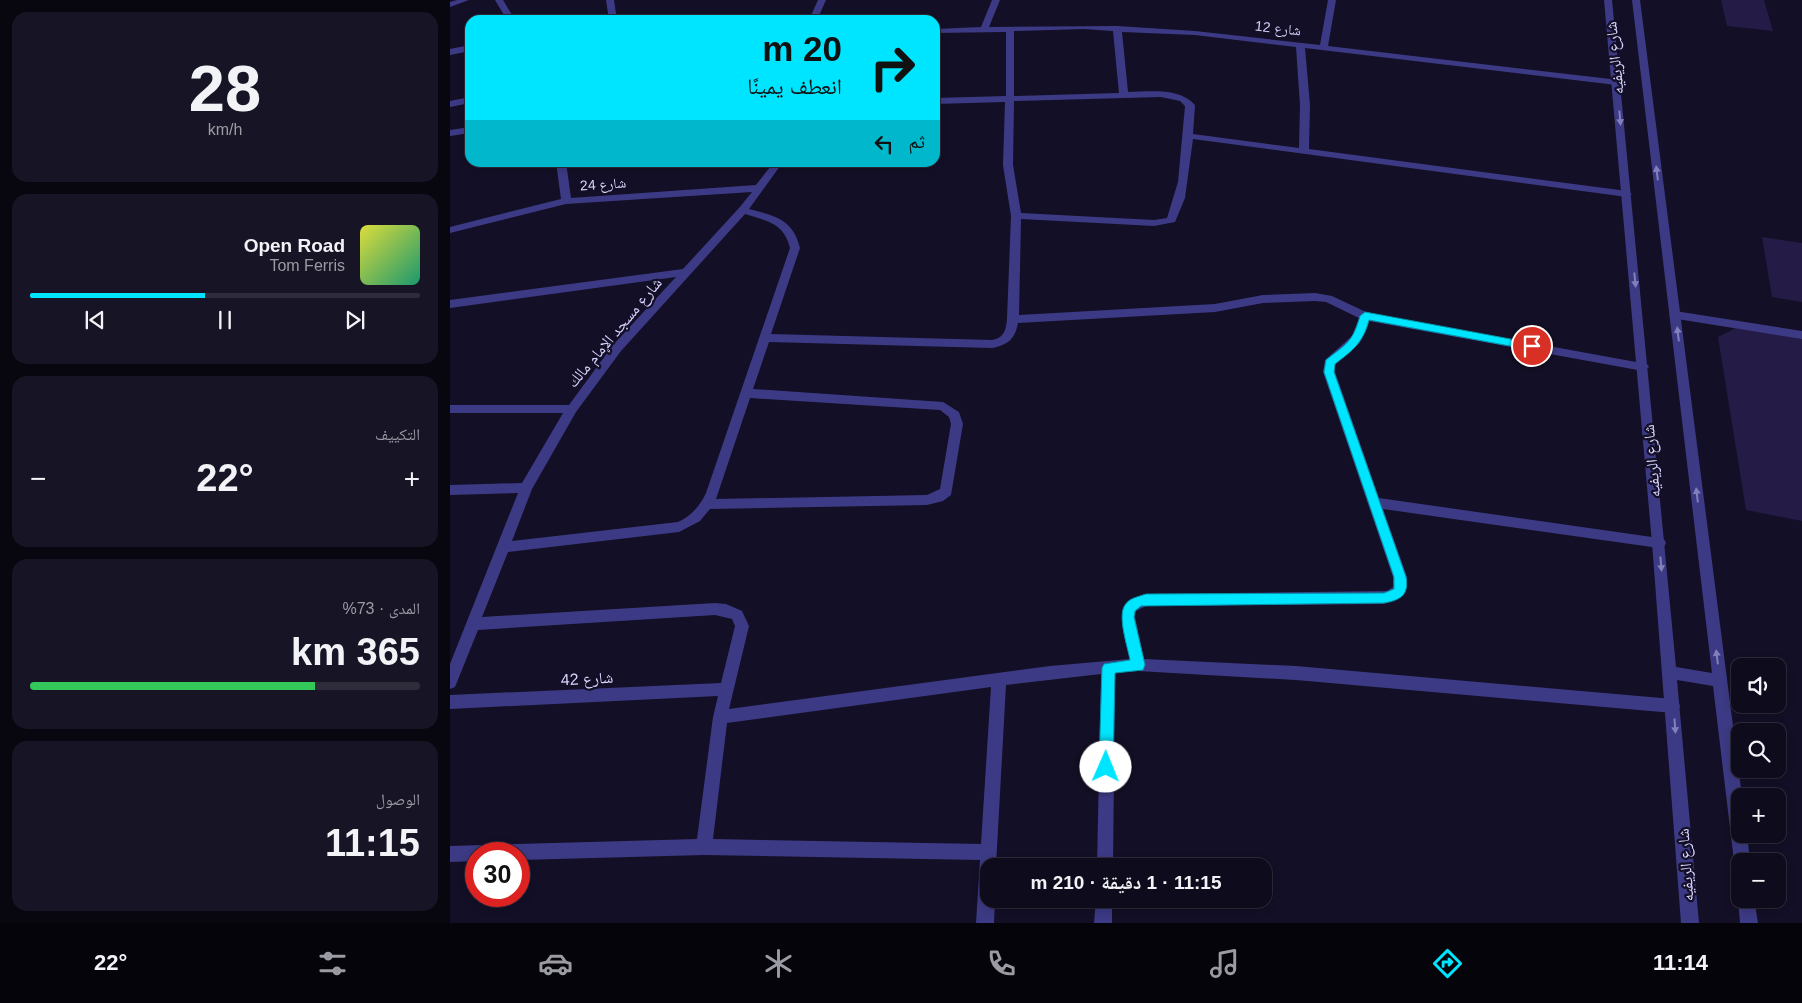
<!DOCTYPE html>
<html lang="ar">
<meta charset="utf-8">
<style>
body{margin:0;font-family:Arial,"Noto Naskh Arabic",sans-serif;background:#171425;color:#f1f3f6;direction:rtl;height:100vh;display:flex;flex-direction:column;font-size:19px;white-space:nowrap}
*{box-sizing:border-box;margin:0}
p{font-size:16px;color:#9b9ba3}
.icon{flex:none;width:28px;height:28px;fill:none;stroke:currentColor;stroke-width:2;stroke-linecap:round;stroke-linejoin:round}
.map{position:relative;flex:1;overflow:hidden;direction:ltr}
.side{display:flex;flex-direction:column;gap:12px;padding:12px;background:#08060f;width:450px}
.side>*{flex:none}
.banner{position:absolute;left:15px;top:15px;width:475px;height:152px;border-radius:15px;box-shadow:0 2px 8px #0003,0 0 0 1px #2e2b3b;direction:rtl;background:#00e5ff;color:#111;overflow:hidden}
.tools{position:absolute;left:1281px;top:658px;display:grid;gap:10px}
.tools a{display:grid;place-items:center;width:55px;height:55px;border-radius:10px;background:#0e0b1c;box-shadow:0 2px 8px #0003,0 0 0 1px #2e2b3b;font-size:25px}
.speed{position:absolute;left:15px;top:842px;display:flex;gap:10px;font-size:25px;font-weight:700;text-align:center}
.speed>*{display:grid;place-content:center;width:65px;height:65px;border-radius:50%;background:#0e0b1c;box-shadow:0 2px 8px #0003,0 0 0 1px #2e2b3b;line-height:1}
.speed .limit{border:8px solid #d22;background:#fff;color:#111}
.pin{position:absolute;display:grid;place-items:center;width:42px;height:42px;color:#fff;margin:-21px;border:2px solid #fff;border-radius:50%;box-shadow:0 1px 5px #0007}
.me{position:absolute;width:55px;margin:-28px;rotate:1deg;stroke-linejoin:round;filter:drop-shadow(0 0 4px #0008)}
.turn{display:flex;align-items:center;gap:18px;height:105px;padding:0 15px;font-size:22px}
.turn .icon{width:65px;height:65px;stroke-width:2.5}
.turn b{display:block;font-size:35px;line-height:42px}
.then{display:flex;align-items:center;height:48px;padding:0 15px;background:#0003;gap:10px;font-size:19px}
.big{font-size:38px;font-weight:800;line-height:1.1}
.side .card{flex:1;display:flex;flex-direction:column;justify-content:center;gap:8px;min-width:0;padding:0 18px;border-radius:15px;background:#171425}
.side .dial{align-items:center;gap:0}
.dial b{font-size:65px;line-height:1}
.song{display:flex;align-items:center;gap:15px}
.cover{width:60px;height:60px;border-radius:8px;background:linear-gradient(135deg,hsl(60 70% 55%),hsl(160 70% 35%))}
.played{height:5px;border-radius:2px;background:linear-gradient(90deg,#00e5ff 45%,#2e2b3b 45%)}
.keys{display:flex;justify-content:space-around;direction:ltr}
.heat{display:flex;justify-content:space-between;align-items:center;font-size:28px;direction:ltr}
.charge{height:8px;border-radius:4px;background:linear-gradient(90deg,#34c759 73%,#2e2b3b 0)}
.trip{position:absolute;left:530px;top:858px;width:292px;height:50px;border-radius:15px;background:#0e0b1c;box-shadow:0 2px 8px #0003,0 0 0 1px #2e2b3b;font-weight:800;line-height:50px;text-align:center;direction:rtl}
.dock{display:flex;height:80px;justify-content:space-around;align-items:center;background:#06040b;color:#9b9ba3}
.dock .icon{width:35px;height:35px}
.dock .active{color:#00e5ff}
.dock b{font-size:22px;color:#f1f3f6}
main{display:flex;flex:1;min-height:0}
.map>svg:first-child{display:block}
.building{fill:#241b47}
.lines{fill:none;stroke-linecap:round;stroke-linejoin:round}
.minor{fill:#3d3a85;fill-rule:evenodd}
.tertiary{fill:#3d3a85;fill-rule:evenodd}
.oneway{fill:#837fbc}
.route{fill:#00e5ff;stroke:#0095a6}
.labels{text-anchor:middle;stroke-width:4.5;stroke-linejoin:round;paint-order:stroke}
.far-street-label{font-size:14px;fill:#d9d4ff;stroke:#130f26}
.street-label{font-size:16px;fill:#d9d4ff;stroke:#130f26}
</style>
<main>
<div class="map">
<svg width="1352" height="923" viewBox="0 0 1352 923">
<rect width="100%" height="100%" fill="#130f26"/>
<!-- building -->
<path class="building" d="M1271,0H1314L1323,31L1277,26Z
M1312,237L1352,243V302L1322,297Z
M1286,328L1352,338V521L1296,510L1268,337Z"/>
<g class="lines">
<!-- minor -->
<path class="minor" d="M7,0H19L0,7V2Z
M45,0H53L65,20H57Z
M156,0H164L167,20H159Z
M368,0H376L367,20H359Z
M542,0H550L539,27L667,26L745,31L870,45L878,0H886L878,46L1169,80L1170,82L1166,85L855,48L860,105L859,149L1177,191L1182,194L1177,197L743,139L735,198L725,222L704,226L571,219L569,315L765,304L813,295L865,293L882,296L918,313L1197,364L1199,367L1193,371L919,321L910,342L885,364V372L929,498L1209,538L1214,539L1216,543L1214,547L1209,548L933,509L957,577C958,594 949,600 934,604L696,606L686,611L685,617L694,659L846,666L1223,699L1228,701L1230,706L1228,711L1223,713L846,680L688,671L665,673L663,866H647L651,674L556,685L546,866H539V899H545L544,923H526L530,860L254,855L69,860V854H26V861L0,862V846L247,839L263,717L268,696L0,709V695L271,683L285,626L282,619L265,615L28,630L5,687L0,689V664L68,493L0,495V485L72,483L113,413H0V405H119L163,345L226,277L0,308V300L233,269L289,208L302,192L116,204L0,233V227L111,199L106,162H116L121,198L306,185L324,162H333L299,209C325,216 343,219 350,248L321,334L542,340C554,338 556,330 557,319L561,216L553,165L555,102L485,104V98L556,96V32L485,33V29L531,27ZM634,29L663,31L669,93L564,96V31ZM672,32L745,35L846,47L850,105L849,148L743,134L745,105C729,87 699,92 678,92ZM711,97L730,101L735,106L728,182L717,218L704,220L571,213L563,165L564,101ZM295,214C317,221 334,223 340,248L256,493C250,506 241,516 228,522L62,541L82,489L126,412L171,351ZM865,301L876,302L909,318L902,336L875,360L873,372L943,577V587L937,591L696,594C659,602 674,632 680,659L600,666L279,709L299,626L292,611L276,604L265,603L32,617L58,552L229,532L250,521L260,509L477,505L493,501L501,495L513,424L509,412L493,402L303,389L319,342L542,348C558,345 565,339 568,323L765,312L813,303ZM300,398L490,410L499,417L501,424L490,489L477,495L266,499ZM541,687L531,844L263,839L277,723Z
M20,45V51L0,55V49Z
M20,97V103L0,107V101Z
M20,127V133L0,136V130Z
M1225,311L1352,331V339L1221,318L1219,315Z
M646,899H662V923H644Z"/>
<!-- tertiary -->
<path class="tertiary" d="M1154,0H1162L1226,667L1262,673L1182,0H1190L1292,796H1290V834H1297L1300,861H1290V868L1286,867L1284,861L1263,686L1227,680L1249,923H1231L1202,543Z
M1290,893V899H1304L1308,923H1290L1288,899Z"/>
</g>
<!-- one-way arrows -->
<defs><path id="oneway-solid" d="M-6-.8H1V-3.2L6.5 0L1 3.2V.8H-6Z" transform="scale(1.25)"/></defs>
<g class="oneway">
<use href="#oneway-solid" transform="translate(1170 118) rotate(85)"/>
<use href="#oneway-solid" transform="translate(1207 173) rotate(-97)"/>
<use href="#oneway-solid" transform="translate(1185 280) rotate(85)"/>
<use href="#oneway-solid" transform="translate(1228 334) rotate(-97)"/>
<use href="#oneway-solid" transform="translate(1247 495) rotate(-97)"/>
<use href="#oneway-solid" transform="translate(1211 564) rotate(85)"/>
<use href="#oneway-solid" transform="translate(1267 657) rotate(-97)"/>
<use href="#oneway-solid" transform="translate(1225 726) rotate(86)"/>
</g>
<!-- route -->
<path class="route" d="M915,312L1082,343L1087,346L1082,350L919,320C913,343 903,350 885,364L884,372L956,577C959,595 951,600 934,603L691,606L685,611L684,617L695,665L693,670L665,673L663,767L661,772L656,774L651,772L649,767L652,668L654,664L680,660C678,648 667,616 675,605C679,598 688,597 696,594L934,593L944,589V577L874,372L876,360C896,344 903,342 910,316Z"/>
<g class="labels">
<!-- far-street labels -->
<g class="far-street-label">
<text transform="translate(828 28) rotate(6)" y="5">شارع 12</text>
<text transform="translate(153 184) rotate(-4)" y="5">شارع 24</text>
</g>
<!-- street labels -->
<g class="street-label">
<text transform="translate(1164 58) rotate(-96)" y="6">شارع الريفيه</text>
<text transform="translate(164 332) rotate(-50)" y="6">شارع مسجد الإمام مالك</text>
<text transform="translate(1201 461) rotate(-95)" y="6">شارع الريفيه</text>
<text transform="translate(137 678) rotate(-3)" y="6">شارع 42</text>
<text transform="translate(1235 865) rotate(-94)" y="6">شارع الريفيه</text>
</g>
</g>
</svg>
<div class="tools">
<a><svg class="icon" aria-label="sound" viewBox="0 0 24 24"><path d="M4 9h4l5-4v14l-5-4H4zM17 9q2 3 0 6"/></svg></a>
<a><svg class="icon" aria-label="search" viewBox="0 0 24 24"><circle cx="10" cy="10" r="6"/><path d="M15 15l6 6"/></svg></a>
<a>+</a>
<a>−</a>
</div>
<div class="speed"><div class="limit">30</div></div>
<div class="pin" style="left:1082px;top:346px;background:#d93025"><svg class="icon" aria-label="arrive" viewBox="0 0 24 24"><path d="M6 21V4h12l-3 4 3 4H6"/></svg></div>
<svg class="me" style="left:656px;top:767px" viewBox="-20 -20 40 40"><circle r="19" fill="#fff"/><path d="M0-13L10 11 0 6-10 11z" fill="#00e5ff"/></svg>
<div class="trip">11:15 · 1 دقيقة · 210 m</div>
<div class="banner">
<div class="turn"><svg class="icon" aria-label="right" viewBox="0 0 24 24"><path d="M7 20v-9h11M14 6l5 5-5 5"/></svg><div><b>20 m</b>انعطف يمينًا</div></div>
<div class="then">ثم<svg class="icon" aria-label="left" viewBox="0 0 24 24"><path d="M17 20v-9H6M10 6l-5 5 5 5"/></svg></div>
</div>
</div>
<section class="side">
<div class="card dial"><b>28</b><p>km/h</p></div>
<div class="card">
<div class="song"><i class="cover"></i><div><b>Open Road</b><p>Tom Ferris</p></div></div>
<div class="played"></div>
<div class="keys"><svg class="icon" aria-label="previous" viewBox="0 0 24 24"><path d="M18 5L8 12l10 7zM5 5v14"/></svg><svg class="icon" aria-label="pause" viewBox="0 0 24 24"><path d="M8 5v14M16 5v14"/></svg><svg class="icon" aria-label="next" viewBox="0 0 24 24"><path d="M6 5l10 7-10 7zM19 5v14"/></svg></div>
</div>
<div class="card"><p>التكييف</p>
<div class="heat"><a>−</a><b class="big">22°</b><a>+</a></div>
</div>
<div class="card"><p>المدى · 73%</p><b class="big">365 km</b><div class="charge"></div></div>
<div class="card"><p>الوصول</p><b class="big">11:15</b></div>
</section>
</main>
<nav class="dock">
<b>11:14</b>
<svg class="icon active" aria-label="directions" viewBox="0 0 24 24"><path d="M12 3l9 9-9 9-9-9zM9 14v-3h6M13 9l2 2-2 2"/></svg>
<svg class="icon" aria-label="music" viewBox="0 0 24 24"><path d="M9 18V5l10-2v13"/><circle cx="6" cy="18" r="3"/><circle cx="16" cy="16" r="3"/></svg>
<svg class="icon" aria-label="phone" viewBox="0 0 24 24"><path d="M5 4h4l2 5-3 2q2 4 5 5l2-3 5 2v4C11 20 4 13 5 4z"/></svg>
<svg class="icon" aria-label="climate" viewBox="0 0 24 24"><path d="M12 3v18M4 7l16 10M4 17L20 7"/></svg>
<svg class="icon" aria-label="car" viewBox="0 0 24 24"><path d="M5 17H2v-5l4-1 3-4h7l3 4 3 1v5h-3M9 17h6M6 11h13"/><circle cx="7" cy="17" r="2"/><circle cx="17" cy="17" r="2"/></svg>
<svg class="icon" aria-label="filters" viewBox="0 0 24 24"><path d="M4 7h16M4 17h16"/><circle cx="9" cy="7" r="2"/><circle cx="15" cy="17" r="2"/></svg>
<b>22°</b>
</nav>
